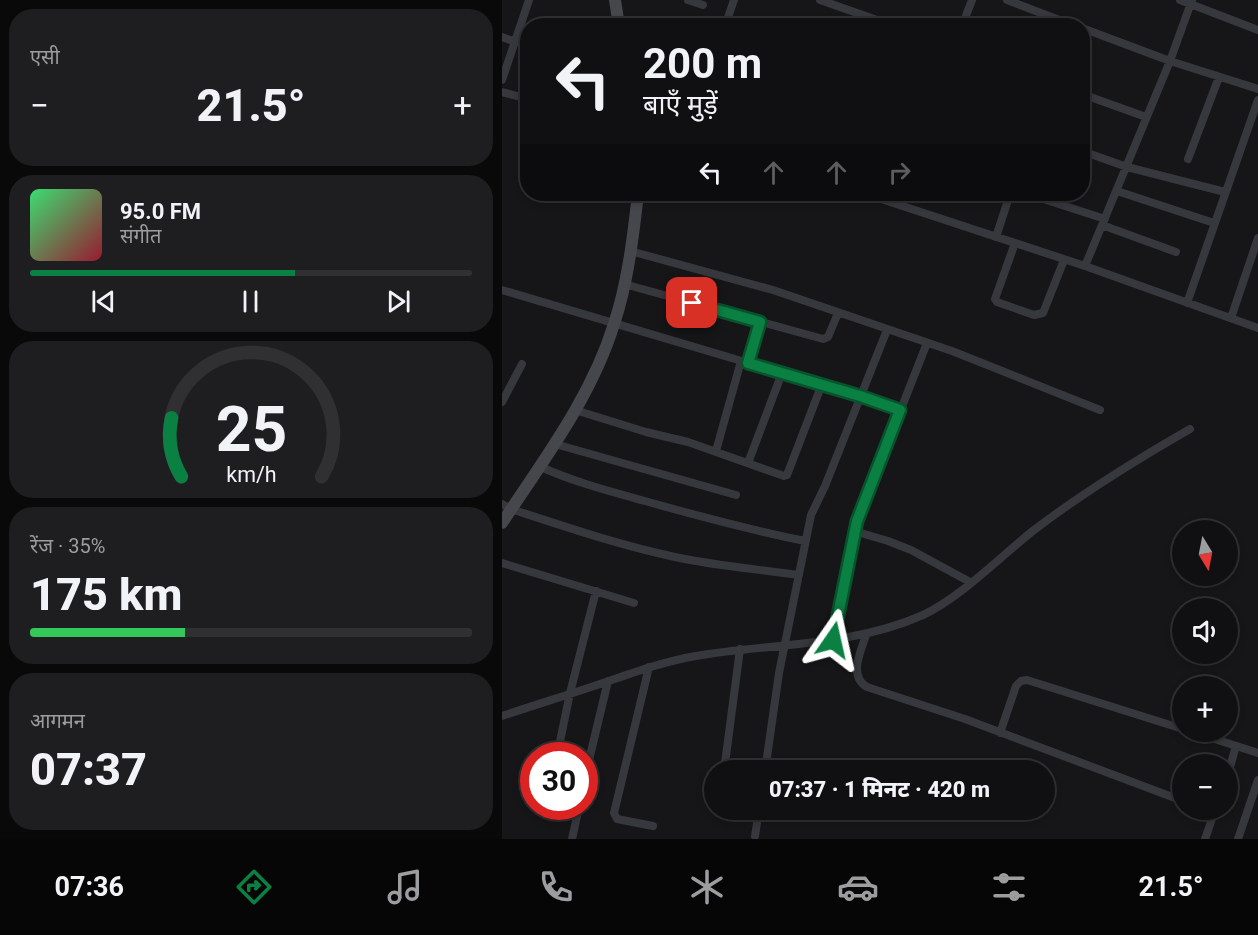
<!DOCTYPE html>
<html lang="hi">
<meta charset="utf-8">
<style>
body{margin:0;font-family:Roboto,"Noto Sans Devanagari",sans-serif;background:#1e1e20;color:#f1f3f6;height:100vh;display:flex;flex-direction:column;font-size:22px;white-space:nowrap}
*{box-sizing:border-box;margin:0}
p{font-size:20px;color:#9c9d9f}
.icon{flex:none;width:33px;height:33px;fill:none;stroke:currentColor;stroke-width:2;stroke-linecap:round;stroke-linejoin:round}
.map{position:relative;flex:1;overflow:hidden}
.side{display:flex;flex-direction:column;gap:9px;padding:9px;background:#09090a;width:502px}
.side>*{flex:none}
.guide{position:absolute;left:18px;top:18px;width:570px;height:183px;border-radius:24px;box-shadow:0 3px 9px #0003,0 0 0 2px #303032;background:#101012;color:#f1f3f6;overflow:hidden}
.needle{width:39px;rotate:170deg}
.fabs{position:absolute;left:670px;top:520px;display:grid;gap:12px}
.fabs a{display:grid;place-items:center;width:66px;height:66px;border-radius:50%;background:#101012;box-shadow:0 3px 9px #0003,0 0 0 2px #303032;font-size:30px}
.speed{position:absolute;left:18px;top:742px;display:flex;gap:12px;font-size:30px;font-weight:700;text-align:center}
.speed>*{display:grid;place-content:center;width:78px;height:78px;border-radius:50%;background:#101012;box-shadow:0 3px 9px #0003,0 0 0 2px #303032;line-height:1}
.speed .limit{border:9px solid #d22;background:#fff;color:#111}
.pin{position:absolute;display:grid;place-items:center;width:51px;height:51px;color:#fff;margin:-26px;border-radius:12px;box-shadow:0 3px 9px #0006}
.me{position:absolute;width:66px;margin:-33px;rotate:11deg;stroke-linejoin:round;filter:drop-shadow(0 0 4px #0008)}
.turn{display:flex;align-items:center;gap:21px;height:126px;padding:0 24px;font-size:27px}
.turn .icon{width:78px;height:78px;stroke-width:2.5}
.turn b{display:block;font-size:42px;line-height:51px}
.lanes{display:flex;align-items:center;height:57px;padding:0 24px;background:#0003;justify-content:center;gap:30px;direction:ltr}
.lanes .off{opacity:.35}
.big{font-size:45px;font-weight:800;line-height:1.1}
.side .widget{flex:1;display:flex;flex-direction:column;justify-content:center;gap:9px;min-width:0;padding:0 21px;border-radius:24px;background:#1e1e20}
.side .dial{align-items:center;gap:0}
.dial svg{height:156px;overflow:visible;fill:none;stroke:#303032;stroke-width:7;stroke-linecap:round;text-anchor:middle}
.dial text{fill:#f1f3f6;stroke:none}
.song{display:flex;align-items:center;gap:18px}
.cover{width:72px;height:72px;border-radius:9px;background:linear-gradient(135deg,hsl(140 70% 55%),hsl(350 70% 35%))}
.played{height:6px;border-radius:3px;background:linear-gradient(90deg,#0b8043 60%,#303032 60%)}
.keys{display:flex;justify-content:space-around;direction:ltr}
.heat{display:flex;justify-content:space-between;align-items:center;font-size:33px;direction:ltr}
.charge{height:9px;border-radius:4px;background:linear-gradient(90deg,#34c759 35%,#303032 0)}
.trip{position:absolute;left:202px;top:760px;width:351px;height:60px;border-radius:30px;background:#101012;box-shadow:0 3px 9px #0003,0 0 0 2px #303032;font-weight:800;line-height:60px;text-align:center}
.menu{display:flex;height:96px;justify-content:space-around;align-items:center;background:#060607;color:#9c9d9f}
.menu .icon{width:42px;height:42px}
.menu .current{color:#0b8043}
.menu b{font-size:27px;color:#f1f3f6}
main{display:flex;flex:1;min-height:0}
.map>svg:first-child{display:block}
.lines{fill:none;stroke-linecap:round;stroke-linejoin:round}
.street{stroke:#37383d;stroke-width:8}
.secondary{stroke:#45474d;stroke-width:12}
.route-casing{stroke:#07532c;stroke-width:15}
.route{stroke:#0b8043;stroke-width:10}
</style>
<main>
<section class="side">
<div class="widget"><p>एसी</p>
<div class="heat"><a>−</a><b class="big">21.5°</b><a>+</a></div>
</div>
<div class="widget">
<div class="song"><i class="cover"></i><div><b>95.0 FM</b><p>संगीत</p></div></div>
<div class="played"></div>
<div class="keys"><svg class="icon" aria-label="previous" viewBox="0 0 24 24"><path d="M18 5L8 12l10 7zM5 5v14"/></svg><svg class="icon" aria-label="pause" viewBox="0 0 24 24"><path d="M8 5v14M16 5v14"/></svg><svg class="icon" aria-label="next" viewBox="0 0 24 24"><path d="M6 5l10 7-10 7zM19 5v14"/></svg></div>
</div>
<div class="widget dial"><svg viewBox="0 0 100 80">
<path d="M14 69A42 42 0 1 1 86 69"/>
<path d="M14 69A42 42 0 0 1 9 39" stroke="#0b8043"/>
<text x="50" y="56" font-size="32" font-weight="700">25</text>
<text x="50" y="72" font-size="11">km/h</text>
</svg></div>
<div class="widget"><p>रेंज · 35%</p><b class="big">175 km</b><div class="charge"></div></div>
<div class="widget"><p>आगमन</p><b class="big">07:37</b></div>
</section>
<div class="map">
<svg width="756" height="839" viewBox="0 0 756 839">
<rect width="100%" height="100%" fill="#161618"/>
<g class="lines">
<!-- street -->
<path class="street" d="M186,0L201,5
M318,0L392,26
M505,0L573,26
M678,0L756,30
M223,26L232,0
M460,26L470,0
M580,28L668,61L756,89
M0,37L11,41
M0,80L27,0
M0,92L26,99
M580,94L644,117
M580,151L625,167L723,192
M686,159L717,77
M615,191L712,223
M364,194L583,266L756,328
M526,194L603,219
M600,225L674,252
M494,237L508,194
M513,243L493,299L495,302L532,315L541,313L562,260
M128,251L271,290L450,351L598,410
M583,266L668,61L690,0
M122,284L321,339L326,337L336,313
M0,290L358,396L398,410
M685,303L756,100
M729,318L756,238
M246,363L258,322
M0,402L20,364
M73,410L144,432L186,442L282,476L285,475L320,384
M53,444L234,495
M214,451L239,361
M246,463L280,373
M39,467C72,482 107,491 143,501C196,516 249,530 303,541
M0,504L9,509C64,527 117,545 173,557C214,566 256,569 297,575
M352,531L386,541L409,550L468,582
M0,563L132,603
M364,635C359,651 346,676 365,687L463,719L681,801
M331,640L355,521L425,343
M147,667L112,813L115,819L151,826
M0,716C36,704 72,693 107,681C136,671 164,661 194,656C270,643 349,647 421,615C458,598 499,556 532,530C582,492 634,460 688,429
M691,732L756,753
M498,733L514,686L519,681L525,680L681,729
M55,756L68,693L94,591
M222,771L238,649
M263,771L277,673L309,515L323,486L385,330
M726,774L734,746
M82,781L106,681
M253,836L257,810
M70,839L77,807
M703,839L713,810
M736,839L756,780"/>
<!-- secondary -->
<path class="secondary" d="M113,0L117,26
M0,523C42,459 89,398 112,324C126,282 131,237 136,194"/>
</g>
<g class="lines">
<!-- route casing -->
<g class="route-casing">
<path id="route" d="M190,303L258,322L246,363L358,396L398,410L355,521L331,640"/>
</g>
<!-- route -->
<use href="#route" class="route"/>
</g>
</svg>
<div class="fabs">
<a><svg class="needle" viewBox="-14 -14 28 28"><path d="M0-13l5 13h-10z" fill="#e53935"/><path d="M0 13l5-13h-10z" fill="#9c9d9f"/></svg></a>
<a><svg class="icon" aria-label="sound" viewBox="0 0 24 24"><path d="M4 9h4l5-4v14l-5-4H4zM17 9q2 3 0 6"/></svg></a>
<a>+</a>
<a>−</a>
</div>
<div class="speed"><div class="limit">30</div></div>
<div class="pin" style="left:190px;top:303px;background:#d93025"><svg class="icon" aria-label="arrive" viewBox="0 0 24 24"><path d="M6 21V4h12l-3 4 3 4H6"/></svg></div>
<svg class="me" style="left:331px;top:640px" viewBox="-20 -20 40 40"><path d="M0-17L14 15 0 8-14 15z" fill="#0b8043" stroke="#fff" stroke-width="4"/></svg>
<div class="trip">07:37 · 1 मिनट · 420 m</div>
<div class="guide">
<div class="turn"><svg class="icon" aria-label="left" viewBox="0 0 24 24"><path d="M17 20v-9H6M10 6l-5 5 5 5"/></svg><div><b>200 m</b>बाएँ मुड़ें</div></div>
<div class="lanes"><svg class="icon" aria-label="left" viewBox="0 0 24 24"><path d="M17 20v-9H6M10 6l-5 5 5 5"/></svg><svg class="icon off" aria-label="ahead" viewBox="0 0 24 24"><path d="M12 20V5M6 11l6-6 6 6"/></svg><svg class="icon off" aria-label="ahead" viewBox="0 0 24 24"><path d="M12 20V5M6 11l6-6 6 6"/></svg><svg class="icon off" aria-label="right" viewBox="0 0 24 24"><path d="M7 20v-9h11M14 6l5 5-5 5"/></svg></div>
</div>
</div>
</main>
<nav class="menu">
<b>07:36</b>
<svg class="icon current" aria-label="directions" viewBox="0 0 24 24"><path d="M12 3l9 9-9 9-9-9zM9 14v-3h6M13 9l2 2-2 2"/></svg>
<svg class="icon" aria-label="music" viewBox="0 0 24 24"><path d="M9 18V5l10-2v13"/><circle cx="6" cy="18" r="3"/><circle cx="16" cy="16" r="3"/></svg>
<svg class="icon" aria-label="phone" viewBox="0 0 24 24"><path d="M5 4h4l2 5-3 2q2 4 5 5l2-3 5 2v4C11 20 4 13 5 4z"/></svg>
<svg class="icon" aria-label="climate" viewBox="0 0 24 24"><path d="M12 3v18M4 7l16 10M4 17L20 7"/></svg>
<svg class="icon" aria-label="car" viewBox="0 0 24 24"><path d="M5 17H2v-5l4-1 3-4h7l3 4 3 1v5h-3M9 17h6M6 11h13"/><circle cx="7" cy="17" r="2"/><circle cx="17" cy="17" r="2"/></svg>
<svg class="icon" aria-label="filters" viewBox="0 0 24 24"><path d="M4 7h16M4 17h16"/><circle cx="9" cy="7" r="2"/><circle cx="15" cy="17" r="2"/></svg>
<b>21.5°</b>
</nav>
